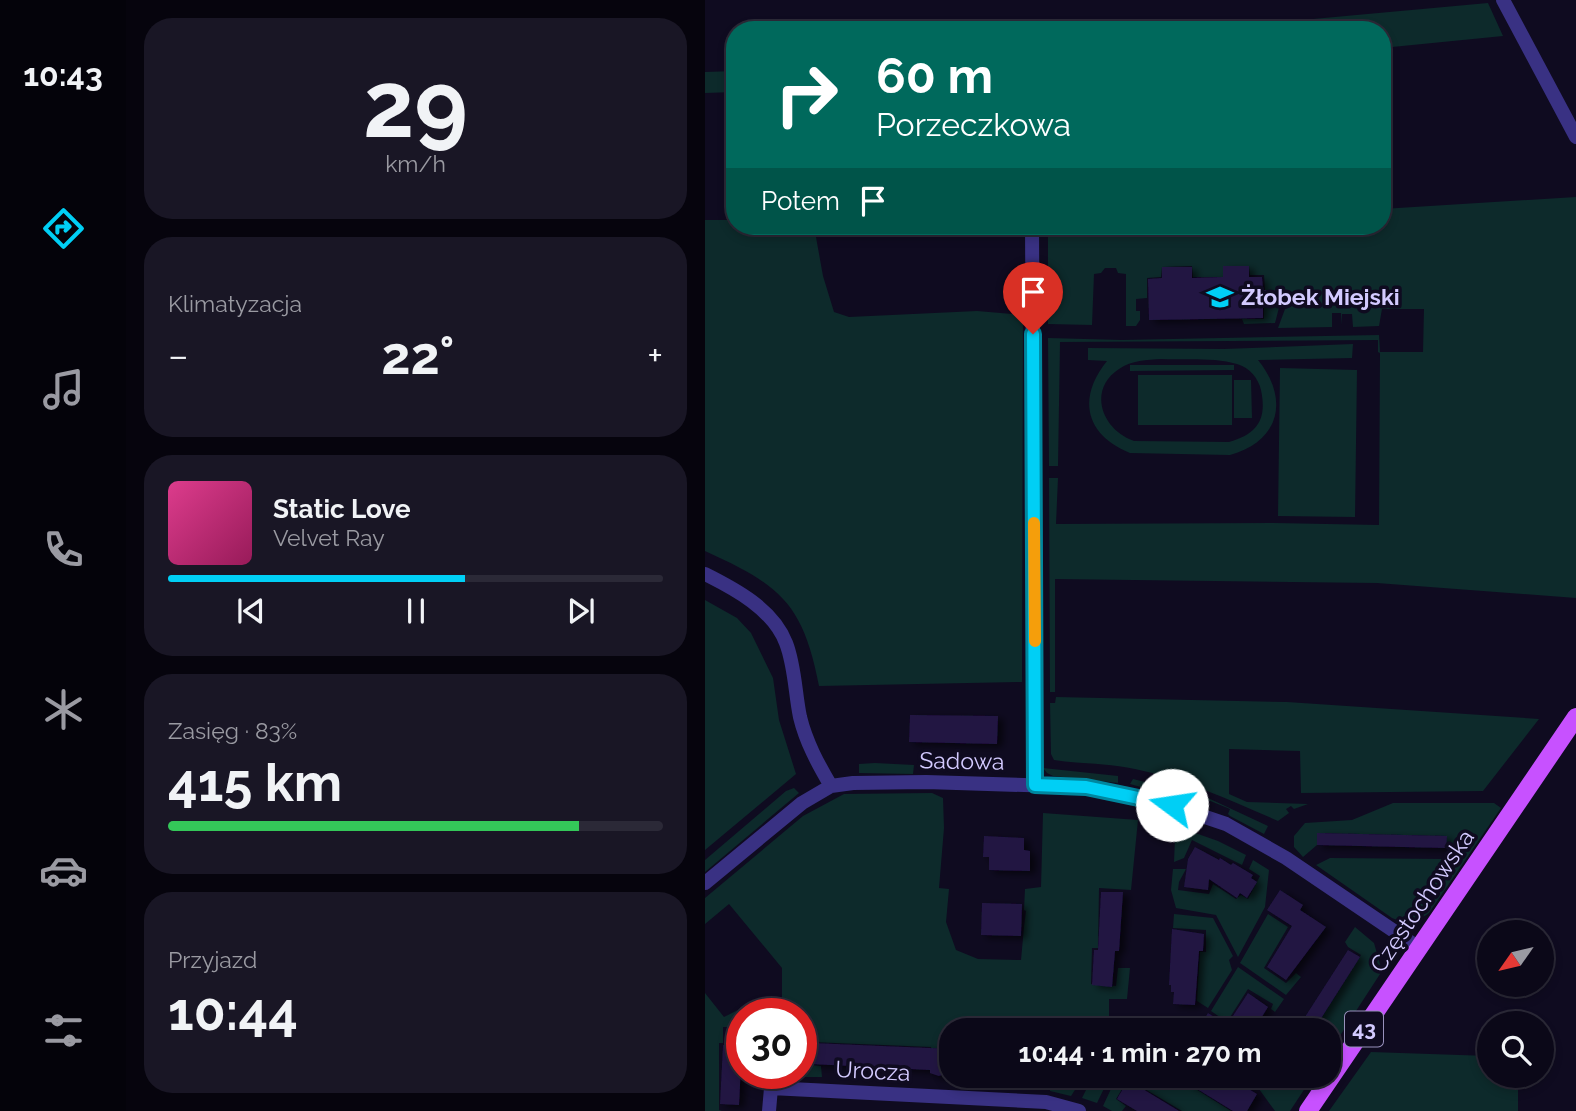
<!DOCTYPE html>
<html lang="pl">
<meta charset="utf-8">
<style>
body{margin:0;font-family:Raleway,sans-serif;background:#191625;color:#f1f3f6;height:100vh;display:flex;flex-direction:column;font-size:26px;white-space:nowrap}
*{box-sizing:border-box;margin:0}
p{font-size:23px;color:#9a9aa2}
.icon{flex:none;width:38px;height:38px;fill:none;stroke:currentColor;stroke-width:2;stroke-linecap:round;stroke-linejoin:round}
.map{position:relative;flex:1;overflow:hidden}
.sheet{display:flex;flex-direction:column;gap:18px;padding:18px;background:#06040d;width:579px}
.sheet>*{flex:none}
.top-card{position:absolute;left:21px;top:21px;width:665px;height:214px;border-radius:28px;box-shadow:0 4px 10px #0003,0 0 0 2px #2b2937;background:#00695c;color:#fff;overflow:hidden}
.needle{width:46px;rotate:236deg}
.controls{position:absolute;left:772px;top:920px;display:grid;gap:14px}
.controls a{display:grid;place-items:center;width:77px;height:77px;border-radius:50%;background:#0b0818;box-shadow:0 4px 10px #0003,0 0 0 2px #2b2937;font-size:35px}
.speed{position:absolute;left:21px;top:998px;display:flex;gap:14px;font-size:35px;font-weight:700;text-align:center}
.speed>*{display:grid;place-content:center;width:91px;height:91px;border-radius:50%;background:#0b0818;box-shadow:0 4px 10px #0003,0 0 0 2px #2b2937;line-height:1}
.speed .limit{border:10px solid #d22;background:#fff;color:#111}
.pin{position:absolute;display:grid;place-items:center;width:60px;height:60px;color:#fff;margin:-72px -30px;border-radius:50% 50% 50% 0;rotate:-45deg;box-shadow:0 0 7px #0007}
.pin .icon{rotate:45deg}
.me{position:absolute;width:77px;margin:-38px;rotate:284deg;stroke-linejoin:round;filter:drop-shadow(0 0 5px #0008)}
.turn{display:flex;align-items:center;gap:24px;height:147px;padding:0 35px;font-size:32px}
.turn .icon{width:91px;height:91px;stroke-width:2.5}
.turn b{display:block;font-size:49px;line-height:60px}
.then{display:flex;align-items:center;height:66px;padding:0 35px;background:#0003;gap:14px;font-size:26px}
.big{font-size:52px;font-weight:700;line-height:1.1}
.sheet .widget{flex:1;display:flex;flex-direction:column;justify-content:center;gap:10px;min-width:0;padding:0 24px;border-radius:28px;background:#191625}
.sheet .dial{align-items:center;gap:0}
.dial b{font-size:91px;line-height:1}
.song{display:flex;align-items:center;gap:21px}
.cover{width:84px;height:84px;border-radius:10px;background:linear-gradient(135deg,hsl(330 70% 55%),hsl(330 70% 35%))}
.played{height:7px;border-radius:4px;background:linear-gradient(90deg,#00cff5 60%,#2b2937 60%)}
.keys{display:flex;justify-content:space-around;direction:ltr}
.heat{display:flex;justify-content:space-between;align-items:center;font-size:38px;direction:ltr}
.charge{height:10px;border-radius:5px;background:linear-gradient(90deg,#34c759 83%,#2b2937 0)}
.trip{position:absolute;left:234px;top:1018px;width:402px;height:70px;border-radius:28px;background:#0b0818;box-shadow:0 4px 10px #0003,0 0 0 2px #2b2937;font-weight:700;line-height:70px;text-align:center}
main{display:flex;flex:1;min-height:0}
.menu{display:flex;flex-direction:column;width:126px;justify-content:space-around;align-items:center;background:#04030a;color:#9a9aa2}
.menu .icon{width:49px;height:49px}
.menu .current{color:#00cff5}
.menu b{font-size:32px;color:#f1f3f6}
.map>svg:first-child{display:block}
.green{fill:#0d2a2b;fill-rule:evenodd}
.building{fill:#211543;filter:url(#shadow)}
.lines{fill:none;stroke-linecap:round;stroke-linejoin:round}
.minor{stroke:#393183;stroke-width:14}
.primary{stroke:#c751ff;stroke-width:18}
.route-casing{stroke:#00879f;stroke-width:18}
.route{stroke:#00cff5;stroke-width:12}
.slow{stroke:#f59e0b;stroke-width:12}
.labels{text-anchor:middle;stroke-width:7;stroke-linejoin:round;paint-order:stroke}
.shield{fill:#0f0b20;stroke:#9891bc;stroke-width:2}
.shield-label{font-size:21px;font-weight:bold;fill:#d3caff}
.poi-label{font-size:23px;font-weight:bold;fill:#d3caff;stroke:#0f0b20;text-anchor:start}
.street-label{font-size:23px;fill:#d3caff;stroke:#0f0b20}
</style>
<main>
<nav class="menu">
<b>10:43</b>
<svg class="icon current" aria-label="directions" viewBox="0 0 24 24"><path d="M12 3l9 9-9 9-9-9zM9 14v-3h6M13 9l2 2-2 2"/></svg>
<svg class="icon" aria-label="music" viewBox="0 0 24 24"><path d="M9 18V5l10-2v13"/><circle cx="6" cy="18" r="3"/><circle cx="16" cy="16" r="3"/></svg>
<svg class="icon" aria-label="phone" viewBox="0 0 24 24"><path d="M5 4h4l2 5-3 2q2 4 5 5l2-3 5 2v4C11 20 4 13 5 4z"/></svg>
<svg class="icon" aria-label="climate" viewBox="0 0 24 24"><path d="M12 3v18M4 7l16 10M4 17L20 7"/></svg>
<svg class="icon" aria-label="car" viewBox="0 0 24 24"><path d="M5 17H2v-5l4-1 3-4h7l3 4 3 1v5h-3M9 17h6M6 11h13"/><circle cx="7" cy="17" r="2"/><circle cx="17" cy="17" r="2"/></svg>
<svg class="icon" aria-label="filters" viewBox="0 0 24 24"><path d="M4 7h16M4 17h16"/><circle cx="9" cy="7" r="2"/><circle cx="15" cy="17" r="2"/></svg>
</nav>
<section class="sheet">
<div class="widget dial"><b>29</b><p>km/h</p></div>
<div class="widget"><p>Klimatyzacja</p>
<div class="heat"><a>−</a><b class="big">22°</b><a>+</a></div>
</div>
<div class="widget">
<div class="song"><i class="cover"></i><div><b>Static Love</b><p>Velvet Ray</p></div></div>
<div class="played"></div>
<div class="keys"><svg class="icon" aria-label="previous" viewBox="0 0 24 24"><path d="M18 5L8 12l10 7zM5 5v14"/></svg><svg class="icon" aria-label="pause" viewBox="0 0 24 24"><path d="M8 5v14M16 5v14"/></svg><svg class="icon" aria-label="next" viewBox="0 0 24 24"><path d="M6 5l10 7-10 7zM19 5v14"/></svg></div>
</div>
<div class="widget"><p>Zasięg · 83%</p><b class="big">415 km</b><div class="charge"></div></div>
<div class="widget"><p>Przyjazd</p><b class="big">10:44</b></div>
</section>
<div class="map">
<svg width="871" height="1111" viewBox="0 0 871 1111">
<defs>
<filter id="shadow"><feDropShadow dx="5.5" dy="3" stdDeviation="3.5" flood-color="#0009"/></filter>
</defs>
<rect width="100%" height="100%" fill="#0f0b20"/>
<!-- green -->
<path class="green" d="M783,3L798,36L677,48V30H525L608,19Z
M30,71V92L0,93V72Z
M871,197V598L672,583L350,579V692H345L344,478H353L351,524L569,523L674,525L675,353L673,352V340L355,342L353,466H344L343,338L417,340L674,335L675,352H718L719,309H677L674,326L648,327L647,314H637V325L636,313H627V327L573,328L580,309L583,308L582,300H576L570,323L539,324L537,319H559V305L570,304V290H560L559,275H545L544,266H518V277H488L487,266L457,267L456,277L442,278V298L431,299V311H435V320L431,326H421V274L413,273L411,268H400L396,273L389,274L387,325L343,324V226H677V209Z
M0,220H30V226H109L118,276L129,312L144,317L272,311L318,315L317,682L114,686C98,603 75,585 0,551Z
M648,344L647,358L553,360C584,398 576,441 525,455L425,453C380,435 372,398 402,361L383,360V348L519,349ZM456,359C480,360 510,357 532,364C545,368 553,378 556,390C562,419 553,434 524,442L429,441C397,430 382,390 414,369C427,360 442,360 456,359Z
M425,365H529V370L425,371Z
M575,368L652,370L650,517L573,516Z
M433,375H527V425H433Z
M529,380H546L547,418H529Z
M0,600L32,618L46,633L68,678L74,720L91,774L0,850Z
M351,697L582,702L834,719L778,791L596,793L595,751L524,749V794L542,802L603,804L589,809L586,806L581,809L584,813L573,821C525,800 482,780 430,769C403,763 376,764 349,760L346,754L345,703H350Z
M170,763L209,765L208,774L154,773V764Z
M338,768L413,776V783L348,776L342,773Z
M428,779L503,798L563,826L559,834L525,816L523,814L525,809L503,800L501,804H497L425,784Z
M89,788L94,793L0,872V860L81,791Z
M227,793L238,798L239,828L234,888L244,889L241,922L251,950L273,959L316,960L319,927L321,911L319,910L320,889L336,887L338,813L433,820L426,890L394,888L393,948H387L386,984L411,986L413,968H425L422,999H404V1021L431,1025L428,1031H247L246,1055L227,1054L226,1047L106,1042L105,1065L116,1066L117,1077H83L80,1073H96V1013H77V968L24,904L0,924V898L98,816L139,794Z
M688,803H789L796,808L724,913C712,922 700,924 687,918L611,865L625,858L741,859L747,850L741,848V836L612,833V845L598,857L589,847V836L600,823L647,820Z
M479,829L513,841L541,855L537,865L487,840L479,858L469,862L470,838L474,831Z
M548,860L564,870L560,907L533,957L511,915L471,908L466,890L468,869H481L474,882L473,890L504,894L508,884L531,899L536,895L543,899L555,876L544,869Z
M469,914L508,918L528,956L524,960L527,970L503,1008L492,1001L495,952H501V930L468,928Z
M563,914L583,927L559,968L581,983L591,973L596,977L581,995L535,963Z
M650,927L669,943L677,971L625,1051V1031H608L656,955L643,947L640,942Z
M533,967L579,999L570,1012L566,1009L568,1004L543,989L522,1022L506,1011Z
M0,993L19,1017L35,1009L48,1013H37V1027H18V1043H14V1110L17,1111H0Z
M666,1052L784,1056V1076H813V1111H624Z
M347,1076H379L366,1096L345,1091Z
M398,1076H405L392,1103L377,1098L385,1082L393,1086Z
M412,1076H470L526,1111H477L423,1079L411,1099L421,1106L417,1111H407L398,1106Z
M562,1076H608L585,1111H570L554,1089Z"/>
<!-- building -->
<path class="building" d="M518,266H544V277H557L558,290H570V304H558V318L444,320L443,279L457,278V267H487V278L518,277Z
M205,715L293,716L292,744L204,742Z
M612,833L742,836L741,848L612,845Z
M279,836L319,838V850L325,851V871L284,870V857H278Z
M490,847L514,860L515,858L526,865L528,863L548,875L546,878L552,882L542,898L535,893L532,898L504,879L503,890L479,887L483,859Z
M575,890L598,905L595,910L621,927L581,980L562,967L587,926L562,910Z
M396,892H418L414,951H410L407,987L387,985L389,950H393Z
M277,903L317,904L316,936L276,935Z
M467,929L499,934L498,951H494L490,1005L468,1004L469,992H466V985H464Z
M643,950L655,957L608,1031H591Z
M543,993L563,1007L548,1031H492L503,1013L522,1025Z
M27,1039L32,1045H37L34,1105L15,1104L18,1045H22Z
M107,1043L247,1049V1071L234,1076L225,1073V1070L106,1064Z
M471,1076H522L552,1094L542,1111H528Z
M423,1080L474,1111H432L412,1099Z"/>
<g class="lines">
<!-- minor -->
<path class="minor" d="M798,0L871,137
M327,226L330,785
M0,574C30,589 68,609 81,643C90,666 90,693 95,717C101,742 113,764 126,786
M0,883L97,803L126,786L148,783L221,782L381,787L453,801L521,824L581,858L714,948
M64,1111L66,1088L341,1102L374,1111"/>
<!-- primary -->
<path class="primary" d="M603,1111L871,717"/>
</g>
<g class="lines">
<!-- route casing -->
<g class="route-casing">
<path id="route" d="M328,334L330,785L381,787L467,805"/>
</g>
<!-- route -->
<use href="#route" class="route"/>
<!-- slow -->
<path class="slow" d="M329,523L330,641"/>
</g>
<!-- icons -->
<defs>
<g id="school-bare" transform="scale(2.1)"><path d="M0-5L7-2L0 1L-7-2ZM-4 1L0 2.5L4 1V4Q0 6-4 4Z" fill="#00cff5" stroke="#0f0b20" stroke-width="2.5" paint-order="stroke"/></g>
</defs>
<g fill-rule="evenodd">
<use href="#school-bare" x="515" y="297"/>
</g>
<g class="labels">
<!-- shield labels -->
<rect class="shield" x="640" y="1011.5" width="38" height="35" rx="5"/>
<g class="shield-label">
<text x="659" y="1036">43</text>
</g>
<!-- poi labels -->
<g class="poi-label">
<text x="536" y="305">Żłobek Miejski</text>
</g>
<!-- street labels -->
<g class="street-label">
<text transform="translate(257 761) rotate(1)" y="8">Sadowa</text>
<text transform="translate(717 901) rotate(-56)" y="8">Częstochowska</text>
<text transform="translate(168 1071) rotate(3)" y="8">Urocza</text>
</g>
</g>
</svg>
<div class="controls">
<a><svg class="needle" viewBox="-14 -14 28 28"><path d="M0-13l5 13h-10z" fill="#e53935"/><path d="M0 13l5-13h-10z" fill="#9a9aa2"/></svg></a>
<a><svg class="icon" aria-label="search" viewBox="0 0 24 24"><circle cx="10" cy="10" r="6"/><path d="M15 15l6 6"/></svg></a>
</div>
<div class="speed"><div class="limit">30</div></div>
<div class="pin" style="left:328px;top:334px;background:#d93025"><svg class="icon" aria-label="arrive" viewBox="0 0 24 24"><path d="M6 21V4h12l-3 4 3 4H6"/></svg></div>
<svg class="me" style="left:467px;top:805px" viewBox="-20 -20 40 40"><circle r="19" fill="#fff"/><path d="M0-13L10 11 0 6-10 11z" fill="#00cff5"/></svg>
<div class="trip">10:44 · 1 min · 270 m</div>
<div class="top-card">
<div class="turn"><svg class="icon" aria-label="right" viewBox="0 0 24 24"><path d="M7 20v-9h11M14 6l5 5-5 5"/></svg><div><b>60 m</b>Porzeczkowa</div></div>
<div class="then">Potem<svg class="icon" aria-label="arrive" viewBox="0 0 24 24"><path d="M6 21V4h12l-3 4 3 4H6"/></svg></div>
</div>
</div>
</main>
